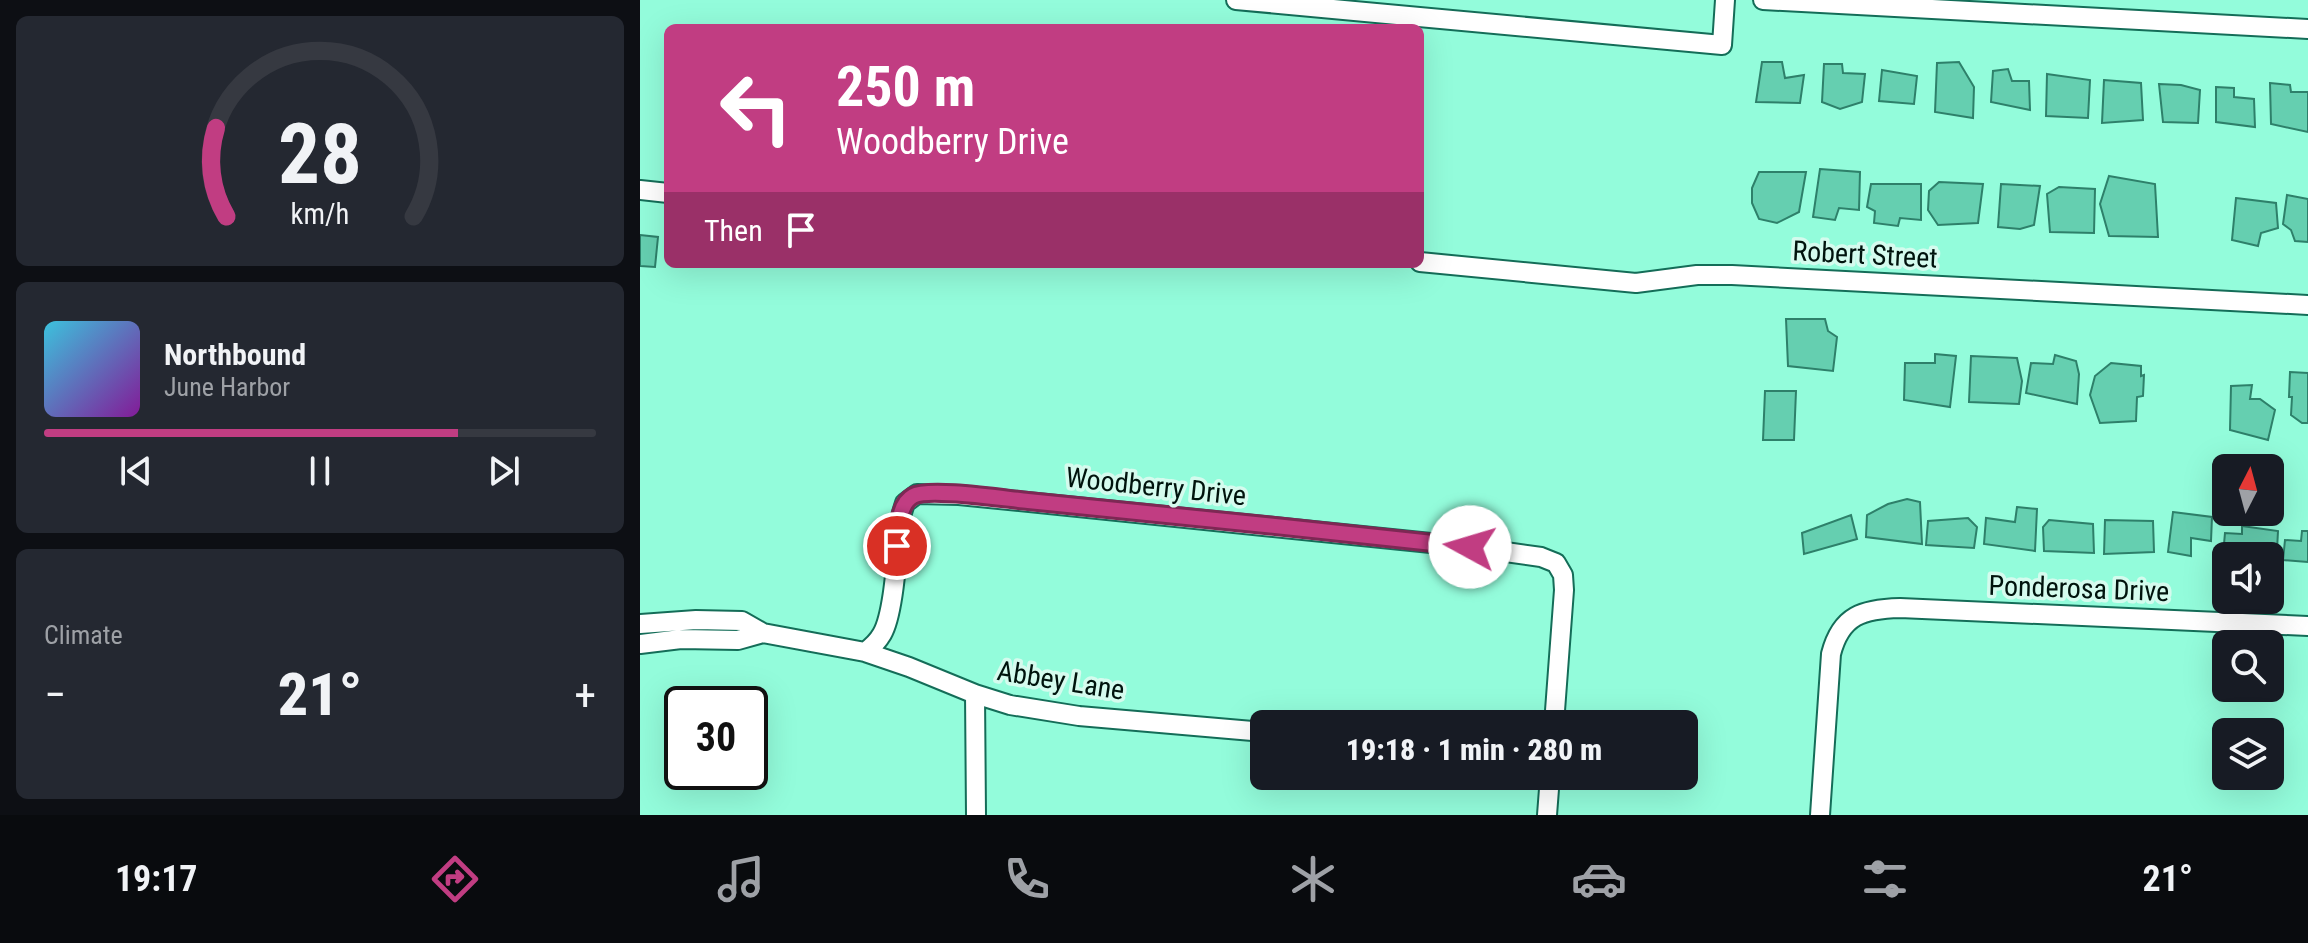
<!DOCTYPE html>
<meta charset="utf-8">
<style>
body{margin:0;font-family:"Roboto Condensed",sans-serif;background:#242831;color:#f1f3f6;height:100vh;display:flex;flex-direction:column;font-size:30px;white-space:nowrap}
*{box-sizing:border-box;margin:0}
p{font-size:26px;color:#9ea1a6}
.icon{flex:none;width:44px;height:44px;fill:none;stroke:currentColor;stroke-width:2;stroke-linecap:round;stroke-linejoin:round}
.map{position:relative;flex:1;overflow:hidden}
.panel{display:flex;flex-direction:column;gap:16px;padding:16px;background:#0d0f14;width:640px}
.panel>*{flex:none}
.guide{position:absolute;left:24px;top:24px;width:760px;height:244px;border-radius:12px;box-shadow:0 8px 32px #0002;background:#c13d82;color:#fff;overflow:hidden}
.needle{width:52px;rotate:6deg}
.tools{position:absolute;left:1572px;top:454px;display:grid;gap:16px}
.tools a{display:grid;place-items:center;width:72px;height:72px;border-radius:12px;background:#171b24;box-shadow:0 8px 32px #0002;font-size:40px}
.speed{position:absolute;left:24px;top:686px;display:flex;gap:16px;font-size:40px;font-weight:700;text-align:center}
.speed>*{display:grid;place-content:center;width:104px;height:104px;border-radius:50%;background:#171b24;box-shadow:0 8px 32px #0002;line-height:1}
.speed .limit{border:4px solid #111;border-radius:12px;background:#fff;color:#111}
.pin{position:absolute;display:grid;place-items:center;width:68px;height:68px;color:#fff;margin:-34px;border:4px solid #fff;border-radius:50%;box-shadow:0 2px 8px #0007}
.me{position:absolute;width:88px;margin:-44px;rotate:276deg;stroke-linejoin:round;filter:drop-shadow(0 0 6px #0008)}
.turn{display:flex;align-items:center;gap:28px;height:168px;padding:0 40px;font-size:36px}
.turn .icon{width:104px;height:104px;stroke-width:2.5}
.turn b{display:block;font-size:56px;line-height:68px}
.then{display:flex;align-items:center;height:76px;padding:0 40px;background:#0003;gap:16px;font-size:30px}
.big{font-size:60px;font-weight:800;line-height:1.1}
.panel .card{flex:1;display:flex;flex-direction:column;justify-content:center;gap:12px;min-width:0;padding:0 28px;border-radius:12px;background:#242831}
.panel .dial{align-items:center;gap:0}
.dial svg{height:208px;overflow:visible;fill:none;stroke:#363941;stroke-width:7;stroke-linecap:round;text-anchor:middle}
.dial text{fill:#f1f3f6;stroke:none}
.song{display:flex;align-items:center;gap:24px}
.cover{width:96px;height:96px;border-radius:12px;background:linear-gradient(135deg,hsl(190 70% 55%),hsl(290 70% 35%))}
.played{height:8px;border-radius:4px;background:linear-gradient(90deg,#c13d82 75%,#363941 75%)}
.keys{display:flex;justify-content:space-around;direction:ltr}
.heat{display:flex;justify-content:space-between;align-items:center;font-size:44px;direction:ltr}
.trip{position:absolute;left:610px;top:710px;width:448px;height:80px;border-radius:12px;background:#171b24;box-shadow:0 8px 32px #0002;font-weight:800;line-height:80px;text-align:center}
.dock{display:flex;height:128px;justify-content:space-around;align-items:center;background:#090b0e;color:#9ea1a6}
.dock .icon{width:56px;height:56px}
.dock .on{color:#c13d82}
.dock b{font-size:36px;color:#f1f3f6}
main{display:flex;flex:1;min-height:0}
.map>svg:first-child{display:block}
.building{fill:#65cfb0;stroke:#2e806a;stroke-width:2}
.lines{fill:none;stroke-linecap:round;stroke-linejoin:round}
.minor-casing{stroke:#146d58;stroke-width:22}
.minor{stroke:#fff;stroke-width:18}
.route-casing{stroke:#7d2854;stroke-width:20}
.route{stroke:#c13d82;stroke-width:14}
.labels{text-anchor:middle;stroke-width:7;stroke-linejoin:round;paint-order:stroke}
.street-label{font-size:28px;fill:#00130d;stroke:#d5fbee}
</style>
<main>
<section class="panel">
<div class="card dial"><svg viewBox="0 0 100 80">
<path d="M14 69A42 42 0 1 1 86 69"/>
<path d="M14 69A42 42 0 0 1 10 35" stroke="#c13d82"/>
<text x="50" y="56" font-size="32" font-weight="700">28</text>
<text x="50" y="72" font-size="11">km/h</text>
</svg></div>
<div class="card">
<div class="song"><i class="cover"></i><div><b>Northbound</b><p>June Harbor</p></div></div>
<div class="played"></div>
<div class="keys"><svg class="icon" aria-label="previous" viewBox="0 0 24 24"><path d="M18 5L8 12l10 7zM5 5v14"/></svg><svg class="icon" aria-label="pause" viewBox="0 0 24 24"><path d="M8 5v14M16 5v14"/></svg><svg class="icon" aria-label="next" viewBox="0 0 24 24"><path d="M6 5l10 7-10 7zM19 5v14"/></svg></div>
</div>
<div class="card"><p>Climate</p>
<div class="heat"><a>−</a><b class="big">21°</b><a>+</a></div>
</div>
</section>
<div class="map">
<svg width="1668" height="815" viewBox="0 0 1668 815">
<rect width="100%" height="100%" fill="#93fcdb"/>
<!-- building -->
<path class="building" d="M1122,62H1142L1145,78L1164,75L1160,103L1116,102Z
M1319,62L1334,87L1333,118L1295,112L1297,63Z
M1184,64H1202L1203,73L1225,74L1222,102L1200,109L1182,102Z
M1368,69L1372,81H1389L1390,110L1351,102L1353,71Z
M1242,70L1277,76L1274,104L1239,101Z
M1407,74L1450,80L1448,118L1406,116Z
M1464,80L1501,83L1503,120L1462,123Z
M1630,83L1650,85L1651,92H1668V132L1631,124Z
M1519,84L1541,85L1560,90L1558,123L1523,122Z
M1576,87L1594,88V97L1614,99L1615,127L1576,122Z
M1180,169L1220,172L1219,210L1199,208L1195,220L1173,217Z
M1119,172H1166L1159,212L1137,223L1119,219L1112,203V188Z
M1469,176L1515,184L1518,237L1469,236L1460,204Z
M1299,182L1343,184L1338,223L1298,225L1288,210L1289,191Z
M1231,184H1281V220L1260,218L1258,226L1234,223L1235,211L1227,207Z
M1361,184L1400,186L1394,225L1380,229L1358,227Z
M1419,187L1455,189L1454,233L1410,232L1407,194Z
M1647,195L1668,199V242L1655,241L1651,230L1643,224Z
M1596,198L1636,203L1638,228L1621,233L1618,246L1592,240Z
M0,235L18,237L15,267L0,266Z
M1146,319H1185L1188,331L1197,337L1193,371L1148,366Z
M1295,354L1316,356L1310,407L1264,400L1265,363H1295Z
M1415,355L1436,361L1439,374L1437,404L1386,393L1391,363L1413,364Z
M1331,356L1377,358L1382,381L1379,404L1329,402Z
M1471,363L1501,366V376L1504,375L1503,396L1497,397L1496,421L1460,423L1450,395L1455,376Z
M1650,372L1668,373V423H1662L1651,415L1652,397H1649Z
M1612,385L1610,399H1620L1635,410L1628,440L1590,430L1591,386Z
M1125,391H1156L1154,440H1123Z
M1267,499L1280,502L1282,544L1226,537L1227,515L1248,504Z
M1377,507L1397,509L1395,551L1344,544L1346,518L1375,522Z
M1533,512L1572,517L1571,541L1551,538V556L1528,552Z
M1211,515L1217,539L1164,554L1162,533Z
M1328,518L1337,527L1334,548L1286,545L1288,521Z
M1409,520L1453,524L1454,553L1404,551L1403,527Z
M1465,520L1513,521L1514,552L1464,554Z
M1602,526L1638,531L1637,550L1617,548V556L1583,555L1585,533L1602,534Z
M1662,531H1668V562L1643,560L1645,540L1661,541Z"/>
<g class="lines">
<!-- minor casing -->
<g class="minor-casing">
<path id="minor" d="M596,0L1082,45L1085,0
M1123,0L1668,29
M0,190L28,193
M780,262L996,283L1057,275H1092L1668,305
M0,624L56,620L102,621L123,633L98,640L41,639L0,644
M123,633L225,652L269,667L335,694L370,705L439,716L624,732
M225,652C232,647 238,641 242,634C255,612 257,544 261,516L265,503L277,494L319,495L830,547L901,557L916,563L923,575L924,590L914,724
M335,694L336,815
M907,815L910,776
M1180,815L1191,654C1201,615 1223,609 1260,608L1668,626"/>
</g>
<!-- minor -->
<use href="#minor" class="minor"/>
</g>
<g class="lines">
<!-- route casing -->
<g class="route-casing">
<path id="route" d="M257,546C259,531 257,505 273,496C289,487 366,499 388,501C535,515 683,531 830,547"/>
</g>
<!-- route -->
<use href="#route" class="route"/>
</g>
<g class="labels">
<!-- street labels -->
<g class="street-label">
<text transform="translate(1225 254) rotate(3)" y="10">Robert Street</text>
<text transform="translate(516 486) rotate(6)" y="10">Woodberry Drive</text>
<text transform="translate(1439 588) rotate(2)" y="10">Ponderosa Drive</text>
<text transform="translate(421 680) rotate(9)" y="10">Abbey Lane</text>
</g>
</g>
</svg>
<div class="tools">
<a><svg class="needle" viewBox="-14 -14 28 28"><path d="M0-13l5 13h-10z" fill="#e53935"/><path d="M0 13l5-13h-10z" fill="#9ea1a6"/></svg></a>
<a><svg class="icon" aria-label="sound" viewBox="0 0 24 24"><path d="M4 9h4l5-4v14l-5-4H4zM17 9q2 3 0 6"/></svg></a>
<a><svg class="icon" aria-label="search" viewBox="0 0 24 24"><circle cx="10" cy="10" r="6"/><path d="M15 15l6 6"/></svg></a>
<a><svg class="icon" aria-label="layers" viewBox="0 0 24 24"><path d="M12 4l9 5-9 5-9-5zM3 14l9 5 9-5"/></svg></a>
</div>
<div class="speed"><div class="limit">30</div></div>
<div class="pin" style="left:257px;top:546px;background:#d93025"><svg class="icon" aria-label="arrive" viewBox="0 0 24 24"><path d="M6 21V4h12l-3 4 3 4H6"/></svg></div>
<svg class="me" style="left:830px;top:547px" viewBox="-20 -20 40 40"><circle r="19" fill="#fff"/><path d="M0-13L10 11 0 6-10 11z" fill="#c13d82"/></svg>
<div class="trip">19:18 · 1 min · 280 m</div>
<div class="guide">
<div class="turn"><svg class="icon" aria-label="left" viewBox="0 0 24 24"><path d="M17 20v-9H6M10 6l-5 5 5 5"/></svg><div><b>250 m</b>Woodberry Drive</div></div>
<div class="then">Then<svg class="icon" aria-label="arrive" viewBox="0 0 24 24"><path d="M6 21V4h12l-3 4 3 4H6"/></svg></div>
</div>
</div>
</main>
<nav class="dock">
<b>19:17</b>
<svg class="icon on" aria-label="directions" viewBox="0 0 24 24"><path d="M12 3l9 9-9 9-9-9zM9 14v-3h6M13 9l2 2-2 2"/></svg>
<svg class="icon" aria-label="music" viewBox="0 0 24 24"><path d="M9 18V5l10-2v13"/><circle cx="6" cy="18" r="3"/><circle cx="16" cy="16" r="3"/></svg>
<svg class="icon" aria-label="phone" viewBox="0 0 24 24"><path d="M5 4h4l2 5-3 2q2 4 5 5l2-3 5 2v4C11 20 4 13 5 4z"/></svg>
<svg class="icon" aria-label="climate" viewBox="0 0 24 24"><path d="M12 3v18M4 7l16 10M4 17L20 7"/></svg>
<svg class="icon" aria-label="car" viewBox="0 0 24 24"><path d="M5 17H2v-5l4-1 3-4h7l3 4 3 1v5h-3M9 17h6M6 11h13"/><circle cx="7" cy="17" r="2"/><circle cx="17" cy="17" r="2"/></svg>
<svg class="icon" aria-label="filters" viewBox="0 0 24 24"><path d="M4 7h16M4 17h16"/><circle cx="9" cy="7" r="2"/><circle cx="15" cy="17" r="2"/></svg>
<b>21°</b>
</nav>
